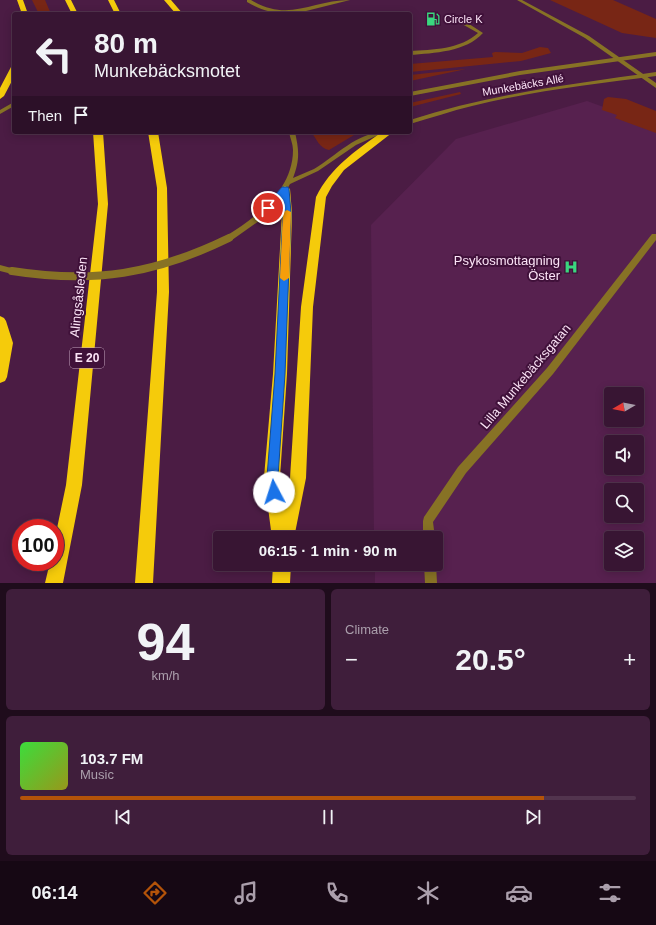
<!DOCTYPE html>
<meta charset="utf-8">
<style>
body{margin:0;font-family:Arial,sans-serif;background:#3f1e3b;color:#f1f3f6;height:100vh;display:flex;flex-direction:column;font-size:15px;white-space:nowrap}
*{box-sizing:border-box;margin:0}
p{font-size:13px;color:#ab9fac}
.icon{flex:none;width:22px;height:22px;fill:none;stroke:currentColor;stroke-width:2;stroke-linecap:round;stroke-linejoin:round}
.map{position:relative;height:583px;overflow:hidden}
.sheet{display:flex;flex-direction:column;gap:6px;padding:6px;background:#1f0c1c;flex:1}
.sheet>*{flex:none}
.banner{position:absolute;left:12px;top:12px;width:400px;height:122px;border-radius:4px;box-shadow:0 2px 10px #0003,0 0 0 1px #52344e;background:#381533;color:#f1f3f6;overflow:hidden}
.needle{width:26px;rotate:260deg}
.fabs{position:absolute;left:604px;top:387px;display:grid;gap:8px}
.fabs a{display:grid;place-items:center;width:40px;height:40px;border-radius:4px;background:#381533;box-shadow:0 2px 10px #0003,0 0 0 1px #52344e;font-size:20px}
.speed{position:absolute;left:12px;top:519px;display:flex;gap:8px;font-size:20px;font-weight:700;text-align:center}
.speed>*{display:grid;place-content:center;width:52px;height:52px;border-radius:50%;background:#381533;box-shadow:0 2px 10px #0003,0 0 0 1px #52344e;line-height:1}
.speed .limit{border:6px solid #d22;background:#fff;color:#111}
.pin{position:absolute;display:grid;place-items:center;width:34px;height:34px;color:#fff;margin:-17px;border:2px solid #fff;border-radius:50%;box-shadow:0 1px 4px #0007}
.me{position:absolute;width:44px;margin:-22px;rotate:355deg;stroke-linejoin:round;filter:drop-shadow(0 0 3px #0008)}
.turn{display:flex;align-items:center;gap:14px;height:84px;padding:0 16px;font-size:18px}
.turn .icon{width:52px;height:52px;stroke-width:2.5}
.turn b{display:block;font-size:28px;line-height:34px}
.then{display:flex;align-items:center;height:38px;padding:0 16px;background:#0003;gap:8px;font-size:15px}
.big{font-size:30px;font-weight:700;line-height:1.1}
.sheet .tile{flex:1;display:flex;flex-direction:column;justify-content:center;gap:6px;min-width:0;padding:0 14px;border-radius:6px;background:#3f1e3b}
.sheet .dial{align-items:center;gap:0}
.dial b{font-size:52px;line-height:1}
.song{display:flex;align-items:center;gap:12px}
.cover{width:48px;height:48px;border-radius:6px;background:linear-gradient(135deg,hsl(120 70% 55%),hsl(60 70% 35%))}
.played{height:4px;border-radius:2px;background:linear-gradient(90deg,#b45309 85%,#52344e 85%)}
.keys{display:flex;justify-content:space-around;direction:ltr}
.heat{display:flex;justify-content:space-between;align-items:center;font-size:22px;direction:ltr}
.sheet .tiles{flex:1;display:grid;gap:6px;grid-template-columns:1fr 1fr}
.tile:last-child{grid-column:span 2}
.trip{position:absolute;left:213px;top:531px;width:230px;height:40px;border-radius:4px;background:#381533;box-shadow:0 2px 10px #0003,0 0 0 1px #52344e;font-weight:700;line-height:40px;text-align:center}
.dock{display:flex;height:64px;justify-content:space-around;align-items:center;background:#160814;color:#ab9fac}
.dock .icon{width:28px;height:28px}
.dock .selected{color:#b45309}
.dock b{font-size:18px;color:#f1f3f6}
.map>svg:first-child{display:block}
.built{fill:#57214f;fill-rule:evenodd}
.green{fill:#782615}
.lines{fill:none;stroke-linecap:round;stroke-linejoin:round}
.service{fill:#877225;fill-rule:evenodd}
.minor{fill:#877225;fill-rule:evenodd}
.tertiary{fill:#877225;fill-rule:evenodd}
.motorway{fill:#f5cb0b;fill-rule:evenodd}
.tertiary-bridge{stroke:#877225;stroke-width:8}
.route{fill:#1a73e8;stroke:#114b97}
.slow{fill:#f59e0b}
.labels{text-anchor:middle;stroke-width:4;stroke-linejoin:round;paint-order:stroke}
.far-poi-label{font-size:11px;fill:#fce4f7;stroke:#40113a;text-anchor:start}
.far-street-label{font-size:11px;fill:#fce4f7;stroke:#40113a}
.shield{fill:#40113a;stroke:#c4a5be;stroke-width:1}
.shield-label{font-size:12px;font-weight:bold;fill:#fce4f7}
.poi-label{font-size:13px;fill:#fce4f7;stroke:#40113a;text-anchor:end}
.street-label{font-size:13px;fill:#fce4f7;stroke:#40113a}
</style>
<div class="map">
<svg width="656" height="583" viewBox="0 0 656 583">
<rect width="100%" height="100%" fill="#4b1c44"/>
<!-- built -->
<path class="built" d="M587,101L656,126V583H375V564H436V538H374L371,225L456,139ZM611,394H637V420H611ZM611,442H637V468H611ZM611,490H637V516H611ZM611,538H637V564H611Z"/>
<!-- green -->
<path class="green" d="M32,0H45L51,14H39Z
M550,0H613L656,19V38L622,33Z
M540,47L548,48L551,53L521,61L410,72V64L493,57L492,53L495,52L522,53Z
M466,69L410,81V75Z
M460,92L461,94L410,107V103Z
M608,97L626,99L656,111V133L615,118L617,115L602,110L604,99Z
M311,132H359L329,150C319,148 317,139 311,132Z"/>
<g class="lines">
<!-- service -->
<path class="service" d="M247,0H251C289,23 312,0 350,0L302,12L304,14H299L297,12C278,15 264,12 247,2Z
M462,22H466L483,33C466,52 434,53 410,55V51C432,50 461,49 478,33L462,24Z
M652,234H656V240L553,374L466,473L433,522L435,538H423V521L424,517L458,467L547,368Z
M424,564H436L437,583H425Z"/>
<!-- minor -->
<path class="minor" d="M517,0H522L589,36L656,83V88L585,38Z"/>
<!-- tertiary -->
<path class="tertiary" d="M656,52V56L520,75L410,96V92L520,71Z
M656,72V76C594,84 532,91 472,106C451,111 431,118 410,124V120C490,94 573,84 656,72Z
M14,102V106L0,114V110Z
M289,132H295C299,150 300,160 293,178C300,175 307,172 314,169C336,156 357,132 385,132L356,145L318,171L290,184L283,196L272,209L259,221L232,240H226L225,238L226,236C257,217 293,190 293,150C293,144 290,138 289,132Z
M0,265L15,269L16,271L12,274L0,271Z"/>
<!-- motorway -->
<path class="motorway" d="M17,0H23L28,14H22Z
M65,0H71L78,14H72Z
M108,0H114L121,14H115Z
M164,0H171L183,14H176Z
M11,67H14V77L4,96L0,99V88Z
M93,132H103L108,204L82,485L63,583H45L50,562H55V538L66,485L98,204Z
M148,132H158L167,188L169,292L153,583H135L157,292V188Z
M382,132H393L344,170L332,186L326,197L313,307L306,478L294,538H272L264,477L273,374L282,213L280,189L285,186L290,189L292,213L287,374L280,477L284,508L290,478L301,307L316,197C331,167 355,151 382,132Z
M0,316L4,318L6,321L13,343L7,377L5,381L0,383Z
M273,564H291L290,583H272Z"/>
<!-- tertiary-bridge -->
<path class="tertiary-bridge" d="M12,271C94,284 155,274 229,238"/>
</g>
<!-- route -->
<path class="route" d="M282,187H288L289,189L291,213L285,374L278,477L280,492L279,496L274,498L270,496L267,477L275,374L283,213L282,198L271,210H265L264,208Z"/>
<!-- slow -->
<path class="slow" d="M287,210L291,212L289,278L284,281L280,278L283,212Z"/>
<!-- icons -->
<defs>
<g id="fuel-bare" transform="scale(1.08)"><path d="M-5.5-6h7V0h2V4h1.3V-2.5L3-4.5l.8-.8L6-3V5H2.5V1h-1V6h-7ZM-4.2-4.7v3.2H.2V-4.7Z" fill="#3ad77f" stroke="#40113a" stroke-width="2.5" paint-order="stroke"/></g>
<g id="hospital-bare" transform="scale(1.08)"><path d="M-5-5h3v3.5h4V-5h3V5h-3V1.5h-4V5h-3Z" fill="#3ad77f" stroke="#40113a" stroke-width="2.5" paint-order="stroke"/></g>
</defs>
<g fill-rule="evenodd">
<use href="#fuel-bare" x="433" y="19"/>
<use href="#hospital-bare" x="571" y="267"/>
</g>
<g class="labels">
<!-- far-poi labels -->
<g class="far-poi-label">
<text x="444" y="23">Circle K</text>
</g>
<!-- far-street labels -->
<g class="far-street-label">
<text transform="translate(523 85) rotate(-10)" y="4">Munkebäcks Allé</text>
</g>
<!-- shield labels -->
<rect class="shield" x="70" y="348" width="34" height="20" rx="3"/>
<g class="shield-label">
<text x="87" y="362">E 20</text>
</g>
<!-- poi labels -->
<g class="poi-label">
<text x="560" y="265">Psykosmottagning<tspan x="560" dy="15">Öster</tspan></text>
</g>
<!-- street labels -->
<g class="street-label">
<text transform="translate(78 297) rotate(-84)" y="5">Alingsåsleden</text>
<text transform="translate(525 376) rotate(-50)" y="5">Lilla Munkebäcksgatan</text>
</g>
</g>
</svg>
<div class="fabs">
<a><svg class="needle" viewBox="-14 -14 28 28"><path d="M0-13l5 13h-10z" fill="#e53935"/><path d="M0 13l5-13h-10z" fill="#ab9fac"/></svg></a>
<a><svg class="icon" aria-label="sound" viewBox="0 0 24 24"><path d="M4 9h4l5-4v14l-5-4H4zM17 9q2 3 0 6"/></svg></a>
<a><svg class="icon" aria-label="search" viewBox="0 0 24 24"><circle cx="10" cy="10" r="6"/><path d="M15 15l6 6"/></svg></a>
<a><svg class="icon" aria-label="layers" viewBox="0 0 24 24"><path d="M12 4l9 5-9 5-9-5zM3 14l9 5 9-5"/></svg></a>
</div>
<div class="speed"><div class="limit">100</div></div>
<div class="pin" style="left:268px;top:208px;background:#d93025"><svg class="icon" aria-label="arrive" viewBox="0 0 24 24"><path d="M6 21V4h12l-3 4 3 4H6"/></svg></div>
<svg class="me" style="left:274px;top:492px" viewBox="-20 -20 40 40"><circle r="19" fill="#fff"/><path d="M0-13L10 11 0 6-10 11z" fill="#1a73e8"/></svg>
<div class="trip">06:15 · 1 min · 90 m</div>
<div class="banner">
<div class="turn"><svg class="icon" aria-label="left" viewBox="0 0 24 24"><path d="M17 20v-9H6M10 6l-5 5 5 5"/></svg><div><b>80 m</b>Munkebäcksmotet</div></div>
<div class="then">Then<svg class="icon" aria-label="arrive" viewBox="0 0 24 24"><path d="M6 21V4h12l-3 4 3 4H6"/></svg></div>
</div>
</div>
<section class="sheet">
<div class="tiles">
<div class="tile dial"><b>94</b><p>km/h</p></div>
<div class="tile"><p>Climate</p>
<div class="heat"><a>−</a><b class="big">20.5°</b><a>+</a></div>
</div>
<div class="tile">
<div class="song"><i class="cover"></i><div><b>103.7 FM</b><p>Music</p></div></div>
<div class="played"></div>
<div class="keys"><svg class="icon" aria-label="previous" viewBox="0 0 24 24"><path d="M18 5L8 12l10 7zM5 5v14"/></svg><svg class="icon" aria-label="pause" viewBox="0 0 24 24"><path d="M8 5v14M16 5v14"/></svg><svg class="icon" aria-label="next" viewBox="0 0 24 24"><path d="M6 5l10 7-10 7zM19 5v14"/></svg></div>
</div>
</div>
</section>
<nav class="dock">
<b>06:14</b>
<svg class="icon selected" aria-label="directions" viewBox="0 0 24 24"><path d="M12 3l9 9-9 9-9-9zM9 14v-3h6M13 9l2 2-2 2"/></svg>
<svg class="icon" aria-label="music" viewBox="0 0 24 24"><path d="M9 18V5l10-2v13"/><circle cx="6" cy="18" r="3"/><circle cx="16" cy="16" r="3"/></svg>
<svg class="icon" aria-label="phone" viewBox="0 0 24 24"><path d="M5 4h4l2 5-3 2q2 4 5 5l2-3 5 2v4C11 20 4 13 5 4z"/></svg>
<svg class="icon" aria-label="climate" viewBox="0 0 24 24"><path d="M12 3v18M4 7l16 10M4 17L20 7"/></svg>
<svg class="icon" aria-label="car" viewBox="0 0 24 24"><path d="M5 17H2v-5l4-1 3-4h7l3 4 3 1v5h-3M9 17h6M6 11h13"/><circle cx="7" cy="17" r="2"/><circle cx="17" cy="17" r="2"/></svg>
<svg class="icon" aria-label="filters" viewBox="0 0 24 24"><path d="M4 7h16M4 17h16"/><circle cx="9" cy="7" r="2"/><circle cx="15" cy="17" r="2"/></svg>
</nav>
